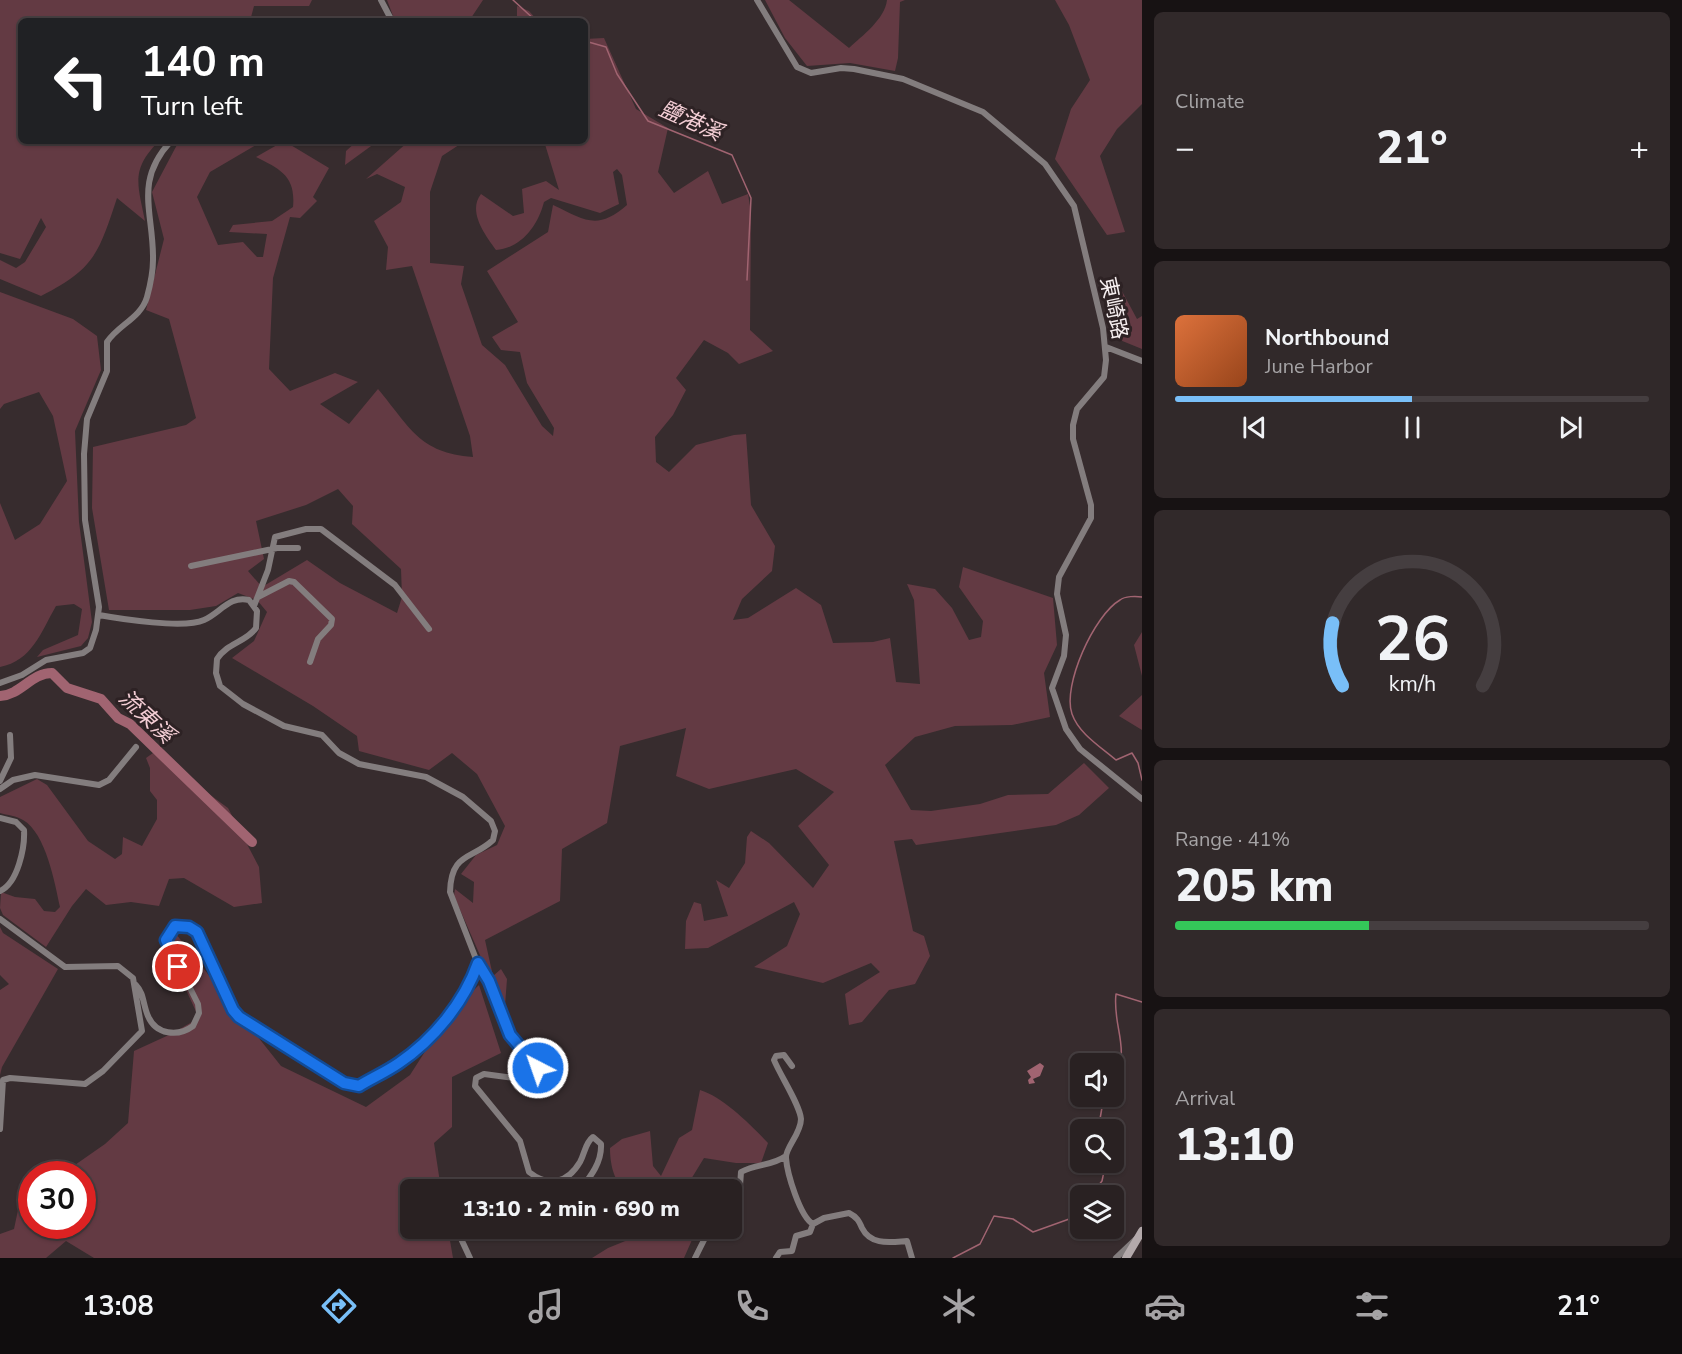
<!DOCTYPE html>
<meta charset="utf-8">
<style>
body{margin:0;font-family:"Nunito Sans","Noto Sans TC",sans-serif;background:#31292a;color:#f1f3f6;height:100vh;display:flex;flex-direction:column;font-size:22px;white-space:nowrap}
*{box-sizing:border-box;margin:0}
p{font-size:20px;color:#a5a3a5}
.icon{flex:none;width:33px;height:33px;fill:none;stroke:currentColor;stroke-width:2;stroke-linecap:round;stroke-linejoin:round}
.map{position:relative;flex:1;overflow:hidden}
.side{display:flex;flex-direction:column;gap:12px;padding:12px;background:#171213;width:540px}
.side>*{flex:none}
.guide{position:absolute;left:18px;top:18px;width:570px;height:126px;border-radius:9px;box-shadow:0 2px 4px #0004,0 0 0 2px #453e40;background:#202124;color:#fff;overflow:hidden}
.controls{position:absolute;left:1070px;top:1053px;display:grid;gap:12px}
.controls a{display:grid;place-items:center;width:54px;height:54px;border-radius:9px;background:#292122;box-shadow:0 2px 4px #0004,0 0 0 2px #453e40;font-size:30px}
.speed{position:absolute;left:18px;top:1161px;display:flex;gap:12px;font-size:30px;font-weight:700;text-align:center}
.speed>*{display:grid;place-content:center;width:78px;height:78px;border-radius:50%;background:#292122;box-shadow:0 2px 4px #0004,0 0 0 2px #453e40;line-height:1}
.speed .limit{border:9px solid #d22;background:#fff;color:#111}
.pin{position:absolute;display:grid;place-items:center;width:51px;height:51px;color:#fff;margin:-26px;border:3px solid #fff;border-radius:50%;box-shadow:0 2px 6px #0007}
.me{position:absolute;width:66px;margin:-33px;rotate:319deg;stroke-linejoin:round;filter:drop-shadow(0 0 4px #0008)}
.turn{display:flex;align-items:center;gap:21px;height:126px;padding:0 24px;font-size:27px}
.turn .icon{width:78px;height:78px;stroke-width:2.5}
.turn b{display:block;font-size:42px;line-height:51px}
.big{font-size:45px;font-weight:800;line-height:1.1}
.side .tile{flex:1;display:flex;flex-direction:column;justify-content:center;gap:9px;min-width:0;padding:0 21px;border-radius:9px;background:#31292a}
.side .dial{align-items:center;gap:0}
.dial svg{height:156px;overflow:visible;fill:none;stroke:#453e40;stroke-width:7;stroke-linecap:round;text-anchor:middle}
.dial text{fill:#f1f3f6;stroke:none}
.song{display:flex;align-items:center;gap:18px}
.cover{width:72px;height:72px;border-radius:9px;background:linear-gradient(135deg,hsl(20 70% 55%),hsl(20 70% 35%))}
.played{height:6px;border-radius:3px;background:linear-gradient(90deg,#79bff8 50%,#453e40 50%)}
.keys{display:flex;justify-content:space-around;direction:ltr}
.heat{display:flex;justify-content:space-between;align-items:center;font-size:33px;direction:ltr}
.charge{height:9px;border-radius:4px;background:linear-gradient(90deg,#34c759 41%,#453e40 0)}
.trip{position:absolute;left:400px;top:1179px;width:342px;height:60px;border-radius:9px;background:#292122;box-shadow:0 2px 4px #0004,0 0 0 2px #453e40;font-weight:800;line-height:60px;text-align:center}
.dock{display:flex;height:96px;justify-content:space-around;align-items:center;background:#100d0e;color:#a5a3a5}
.dock .icon{width:42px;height:42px}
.dock .active{color:#79bff8}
.dock b{font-size:27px;color:#f1f3f6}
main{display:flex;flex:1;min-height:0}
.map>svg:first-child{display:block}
.green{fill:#633a43;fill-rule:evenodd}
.water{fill:#a16471}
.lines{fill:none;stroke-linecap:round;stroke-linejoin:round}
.stream{stroke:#a16471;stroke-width:1.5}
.river{stroke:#a16471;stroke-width:10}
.street{stroke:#837d7e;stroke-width:6}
.secondary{stroke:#b3a9ab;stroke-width:8}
.route-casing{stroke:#114b97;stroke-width:15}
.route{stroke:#1a73e8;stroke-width:10}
.labels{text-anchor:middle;stroke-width:6;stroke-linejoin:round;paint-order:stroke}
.street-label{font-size:21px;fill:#f6eff0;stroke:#2d2224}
.water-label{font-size:22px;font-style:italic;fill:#f4ced5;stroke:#2d2224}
</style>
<main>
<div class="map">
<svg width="1142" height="1258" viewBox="0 0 1142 1258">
<rect width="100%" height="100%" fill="#372c2e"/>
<!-- green -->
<path class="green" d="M0,0H312L309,6H254L250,21H21V141H159C130,170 138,185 145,221L117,198C99,252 95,269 41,296L0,279V260L16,268L25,262L46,227L41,218L20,259L0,253Z
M387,0H483L469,21H395Z
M765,0H789L849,48C862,36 885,19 887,0H905L900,2L898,58L895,71L850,63L807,66L785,38Z
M1055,0H1142V104L1117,129L1100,156L1125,232L1107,235L1055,159L1071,109L1090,80L1069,25Z
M517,6L529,11L538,21H517Z
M604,38L636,109L668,128L658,172L674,193L708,171L722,204L748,194L751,212L750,330L773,351L739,364L728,353L704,340L676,378L686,390L673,415L655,437L656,462L669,472L696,445L734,435L746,434L751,505L775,546L772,571L742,599L733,620L748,618L796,588L821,605L833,643L873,642L890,638L896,682L920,684L914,600L907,584L935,589L952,608L969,640L981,637L983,621L959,587L963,567L1053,598L1057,645L1044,673L1050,717L1012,725L955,726L915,737L885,765L911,810L931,811L980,804L1008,795L1048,794L1084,763L1109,788L1079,815L1056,825L916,845L912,839L894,841L913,931L924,936L930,956L915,984L889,990L862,1022L849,1025L845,994L880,972L871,963L823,983L754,967L787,946L800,914L794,902L708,948L685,949L686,921L694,902L701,904L704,921L728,916L716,880L729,888L745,863L747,837L751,831L769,843L813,888L829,865L798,826L834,792L796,769L709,789L676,776L686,728L620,746L607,823L562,849L560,901L485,940L493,976L501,969L507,979L504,1019L490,978L454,896L455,889L473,903L474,882L461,874L476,855L497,845L505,826L477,774L452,753L429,770L359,751L357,736L313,706L232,658L254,641L267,612L257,600L238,593L216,606L190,610H109L92,508L93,447L186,425L196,418L169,319L146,310L164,239L152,192L179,141H263L210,172L197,197L218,245L243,242L257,257H263L267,234L229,232L233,225L272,221L293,207C296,176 280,169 256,157L284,141L329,168L313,197L317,201L300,218L290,217L273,278L269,369L290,391L335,373L358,382L320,404L349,424L378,389C410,427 419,453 473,457L470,436L412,266L386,270L388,247L374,221L401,202L405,187L377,174L366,179L409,141H465L442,156L430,192V263L464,266L461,284L482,345L505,365L542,426L553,436L554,428L527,383L520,352L501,350L492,337L518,322L487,271L548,232L553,205C585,220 597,231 627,205L622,175L617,169L613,172L619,204L600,213L551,198L544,202C538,225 522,248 496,250C486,236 467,212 481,194L513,216L524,213L522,189L546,181L559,190L544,141H585V39ZM338,489L353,506L352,524L401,569L402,597L397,613L340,583L307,560L262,587L248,571L264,559L256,521L306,505Z
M357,141H378L345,165L346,151Z
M1116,280L1137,319L1142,316V349L1115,338L1103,283Z
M0,292L73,319L97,336L101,370L75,431L79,522L92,622L88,638L81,646L37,657L43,650L78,635L82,609L74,604L56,606C41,632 32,661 0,667V503L15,540L40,524L67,481L53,416L39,392L4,404L0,409Z
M1142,632V676L1134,645Z
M1142,695V730L1119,716Z
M153,753L228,808L259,867L262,903L234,907L184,878L169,879L159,906L131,902L106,905L86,889L72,906L46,947L3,915L0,908L1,892L15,897L35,899L44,911L55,912L60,907C55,884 46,833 23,820C17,816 7,815 0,813V797L37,779L47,785L88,841L115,859L122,854L123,837L142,846L157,819V800L150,791V768L146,758Z
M0,927L3,933L58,969L2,1067L0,1075V990L9,984L0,975Z
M176,934L281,1066L366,1107L410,1075L449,1014L479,985L501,1053L452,1077V1127L434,1143L441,1189L411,1190V1228L448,1229L453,1258H94L66,1241L46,1258H0V1234L14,1229L18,1210L31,1199L32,1226H82V1174H62L105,1144L128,1123L134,1051L171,1034L199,1018L164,942Z
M700,1090C723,1097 751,1125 768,1143L761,1163H736L704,1158L685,1189H625C613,1181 610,1162 610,1148L622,1139L650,1131L653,1166L661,1176L679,1138L692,1130Z
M648,1229H694L695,1233L684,1258H592L608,1248L645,1233Z"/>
<!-- water -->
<path class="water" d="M1040,1063L1044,1066L1040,1076L1033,1079L1035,1083L1029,1084L1028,1080L1031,1077L1027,1071Z"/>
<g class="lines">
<!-- stream -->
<path class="stream" d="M513,0L536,21
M585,41L606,47L617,74L648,121L732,155L751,198L747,280
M1142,597C1136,596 1125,596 1120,600C1094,615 1062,686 1072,714C1079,734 1101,747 1116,760L1132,753L1138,763L1142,780
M1113,1082C1132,1049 1112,1027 1116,994L1142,1002
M1103,1130L1100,1119L1104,1096
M1090,1196L1102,1181L1106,1162
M953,1258L980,1244L994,1216L1013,1219L1033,1232L1072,1218L1080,1208"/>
<!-- river -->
<path class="river" d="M0,696C21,695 31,673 52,673L67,688L101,699L118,718L130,724L252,842"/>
<!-- street -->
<path class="street" d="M381,0L392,21
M757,0L797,67L811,73L841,68L854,69L903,79L983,112L1045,164L1074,206L1103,328L1106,360L1104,377L1077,409L1073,425V439L1091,505V518L1059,577L1057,594L1066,635L1064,656L1052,688L1066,729L1080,749L1142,799
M1106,347L1142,361
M191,566L277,548H298
M258,597L289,581L294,582L332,619L331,625L318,639L310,662
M254,606L268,570L275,537L306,529H321L395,585L429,629
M99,615C121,619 184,629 204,620C220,613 230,595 249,600L257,611L256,628C246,642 227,643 217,659L216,673L220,686L243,704L284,726L322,735L339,753L359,764L426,777L463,797L491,821L495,831L493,840C472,860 451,852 450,892L476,959L489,981L502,1020L512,1039L538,1071L537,1074L522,1079L484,1074L476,1078L475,1086L520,1141L529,1172C548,1187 567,1184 580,1162C585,1153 585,1143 593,1137L601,1144C602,1162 591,1176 580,1190
M0,683L22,675L46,660L83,653L90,648L96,630L99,607L85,520L84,454L87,419L107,371V342C118,325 141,318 147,297C150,286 153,272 153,260C154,213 133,182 171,141
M0,781L11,758L10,735
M0,789L13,780L35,775L99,785L109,780L136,747
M0,818L16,822L24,830C25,847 18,883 0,891
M0,919L65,967L118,966L133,978L142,1031L103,1071L85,1084L10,1078L3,1080L0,1129
M136,985C144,993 143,1005 148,1016C156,1035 178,1037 193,1026L199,1013L198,1004L166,940L175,926L193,928L233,1010L239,1017L344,1083L359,1086C372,1078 386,1072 399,1063C434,1039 464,1003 478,963
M455,1190C470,1182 481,1183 496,1190
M732,1204L740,1186L741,1172C757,1163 770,1167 786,1156
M813,1224L824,1218L849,1213C857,1217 859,1221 862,1228C871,1246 891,1242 907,1241L912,1258
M456,1228L470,1258
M695,1258L710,1228
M776,1258L780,1252L792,1251L796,1236L810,1232L813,1224C800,1217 787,1173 786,1158C785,1148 801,1134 801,1119C800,1105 780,1075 774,1060L776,1056L784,1055L792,1066
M1116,1258L1136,1239"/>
<!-- secondary -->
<path class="secondary" d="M1126,1258L1142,1231"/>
</g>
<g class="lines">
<!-- route casing -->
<g class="route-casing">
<path id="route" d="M178,967L166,940L175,926L189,927L197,932L233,1010L239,1017L344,1083L359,1086C372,1078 386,1072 399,1063C433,1040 464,1003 478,963L489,981L510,1035L538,1068"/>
</g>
<!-- route -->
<use href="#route" class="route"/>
</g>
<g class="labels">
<!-- street labels -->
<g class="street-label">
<text transform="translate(1114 308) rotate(78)" y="7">東崎路</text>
</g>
<!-- water labels -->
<g class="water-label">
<text transform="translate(691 120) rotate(24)" y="8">鹽港溪</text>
<text transform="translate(147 716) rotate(43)" y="8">流東溪</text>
</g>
</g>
</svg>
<div class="controls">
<a><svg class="icon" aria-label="sound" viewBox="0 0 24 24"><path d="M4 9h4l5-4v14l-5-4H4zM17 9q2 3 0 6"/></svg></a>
<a><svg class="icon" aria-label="search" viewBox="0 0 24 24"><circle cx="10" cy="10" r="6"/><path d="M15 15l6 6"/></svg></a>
<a><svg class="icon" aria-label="layers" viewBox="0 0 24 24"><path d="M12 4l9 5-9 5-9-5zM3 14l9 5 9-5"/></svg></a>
</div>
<div class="speed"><div class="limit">30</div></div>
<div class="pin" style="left:178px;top:967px;background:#d93025"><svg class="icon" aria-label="arrive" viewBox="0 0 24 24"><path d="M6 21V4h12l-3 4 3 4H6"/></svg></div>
<svg class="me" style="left:538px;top:1068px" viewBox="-20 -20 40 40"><circle r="17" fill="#1a73e8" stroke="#fff" stroke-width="3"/><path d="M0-11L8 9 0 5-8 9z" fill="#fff"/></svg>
<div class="trip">13:10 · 2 min · 690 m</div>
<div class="guide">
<div class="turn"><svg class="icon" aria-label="left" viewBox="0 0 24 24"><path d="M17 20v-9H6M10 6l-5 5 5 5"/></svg><div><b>140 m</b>Turn left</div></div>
</div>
</div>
<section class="side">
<div class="tile"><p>Climate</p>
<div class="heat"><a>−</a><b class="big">21°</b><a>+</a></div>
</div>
<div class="tile">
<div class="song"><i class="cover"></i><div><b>Northbound</b><p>June Harbor</p></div></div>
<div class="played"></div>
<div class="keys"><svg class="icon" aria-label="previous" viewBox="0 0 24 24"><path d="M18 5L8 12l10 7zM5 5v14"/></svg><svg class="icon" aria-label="pause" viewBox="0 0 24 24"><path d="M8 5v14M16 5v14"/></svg><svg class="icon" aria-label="next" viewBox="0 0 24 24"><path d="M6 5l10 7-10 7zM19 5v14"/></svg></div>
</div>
<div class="tile dial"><svg viewBox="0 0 100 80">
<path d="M14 69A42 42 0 1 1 86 69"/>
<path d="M14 69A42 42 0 0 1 9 37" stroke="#79bff8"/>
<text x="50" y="56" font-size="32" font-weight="700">26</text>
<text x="50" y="72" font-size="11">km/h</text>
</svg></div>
<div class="tile"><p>Range · 41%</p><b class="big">205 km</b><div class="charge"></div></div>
<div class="tile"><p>Arrival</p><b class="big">13:10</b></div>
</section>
</main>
<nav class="dock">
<b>13:08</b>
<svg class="icon active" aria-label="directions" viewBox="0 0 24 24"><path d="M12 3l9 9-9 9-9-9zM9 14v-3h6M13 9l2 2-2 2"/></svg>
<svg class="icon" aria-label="music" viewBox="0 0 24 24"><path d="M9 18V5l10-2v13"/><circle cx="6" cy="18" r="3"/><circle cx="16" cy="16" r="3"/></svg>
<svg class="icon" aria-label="phone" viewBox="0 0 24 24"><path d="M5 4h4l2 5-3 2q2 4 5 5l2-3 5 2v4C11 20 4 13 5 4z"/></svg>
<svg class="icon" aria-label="climate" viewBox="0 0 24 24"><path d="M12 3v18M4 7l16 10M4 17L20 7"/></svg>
<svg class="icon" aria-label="car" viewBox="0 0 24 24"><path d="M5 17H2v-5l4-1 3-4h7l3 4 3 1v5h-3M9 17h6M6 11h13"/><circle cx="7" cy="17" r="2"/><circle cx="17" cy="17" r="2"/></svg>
<svg class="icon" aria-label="filters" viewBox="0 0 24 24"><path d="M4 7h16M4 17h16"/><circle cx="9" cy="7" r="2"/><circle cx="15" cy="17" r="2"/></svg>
<b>21°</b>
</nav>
